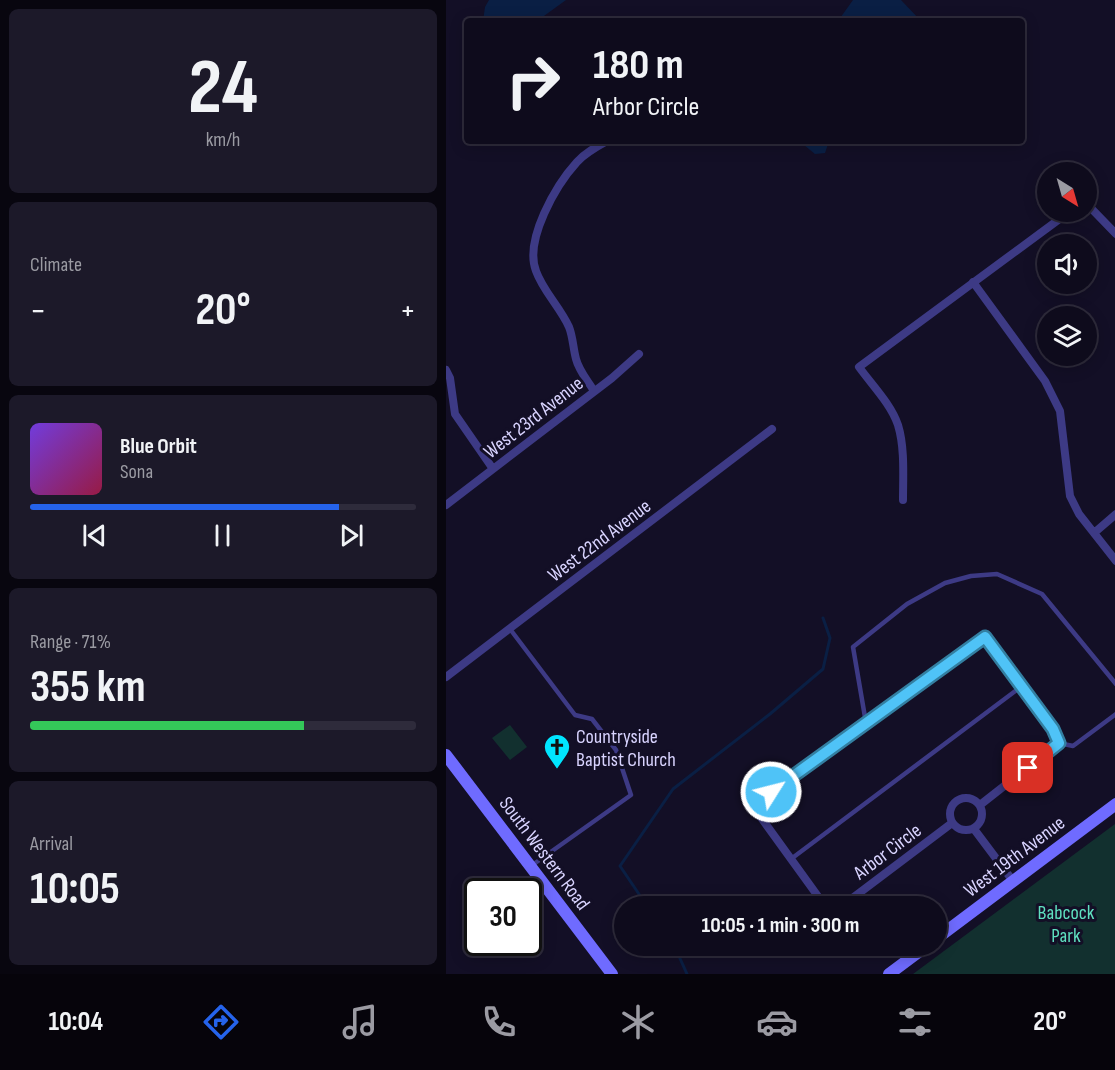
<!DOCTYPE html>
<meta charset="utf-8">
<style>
body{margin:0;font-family:"Sofia Sans Condensed",sans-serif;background:#1c1929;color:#f1f3f6;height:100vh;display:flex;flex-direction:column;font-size:22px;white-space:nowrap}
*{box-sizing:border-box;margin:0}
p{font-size:20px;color:#9b9ba3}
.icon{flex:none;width:33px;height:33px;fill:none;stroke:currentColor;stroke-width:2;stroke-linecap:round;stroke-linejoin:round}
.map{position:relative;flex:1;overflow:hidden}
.sheet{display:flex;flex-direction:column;gap:9px;padding:9px;background:#08060f;width:446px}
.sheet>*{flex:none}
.top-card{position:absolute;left:18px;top:18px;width:561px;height:126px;border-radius:6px;box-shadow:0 3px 15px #0003,0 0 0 2px #2e2b3b;background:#0e0b1c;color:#f1f3f6;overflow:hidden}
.needle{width:39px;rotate:143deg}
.tools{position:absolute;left:591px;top:162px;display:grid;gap:12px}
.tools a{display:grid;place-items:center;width:60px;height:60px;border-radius:50%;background:#0e0b1c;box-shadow:0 3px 15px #0003,0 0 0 2px #2e2b3b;font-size:30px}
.speed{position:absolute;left:18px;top:878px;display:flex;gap:12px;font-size:30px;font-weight:700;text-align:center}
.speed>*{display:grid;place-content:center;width:78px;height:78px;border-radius:50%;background:#0e0b1c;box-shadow:0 3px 15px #0003,0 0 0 2px #2e2b3b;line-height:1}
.speed .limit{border:3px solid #111;border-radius:9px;background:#fff;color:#111}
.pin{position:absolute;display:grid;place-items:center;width:51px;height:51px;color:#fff;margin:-26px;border-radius:12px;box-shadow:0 3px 9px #0006}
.me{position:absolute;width:66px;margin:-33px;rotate:54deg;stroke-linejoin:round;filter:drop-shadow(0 0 4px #0008)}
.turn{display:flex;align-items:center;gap:21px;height:126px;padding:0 30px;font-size:27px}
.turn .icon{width:78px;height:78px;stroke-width:2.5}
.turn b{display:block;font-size:42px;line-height:51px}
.big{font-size:45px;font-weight:700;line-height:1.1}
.sheet .card{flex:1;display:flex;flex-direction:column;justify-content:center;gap:9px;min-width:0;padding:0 21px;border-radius:9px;background:#1c1929}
.sheet .dial{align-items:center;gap:0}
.dial b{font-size:78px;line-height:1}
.song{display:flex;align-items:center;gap:18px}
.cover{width:72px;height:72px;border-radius:9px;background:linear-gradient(135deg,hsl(260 70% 55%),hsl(340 70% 35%))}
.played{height:6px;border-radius:3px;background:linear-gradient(90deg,#2563eb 80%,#2e2b3b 80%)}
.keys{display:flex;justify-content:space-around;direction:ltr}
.heat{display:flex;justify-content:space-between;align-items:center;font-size:33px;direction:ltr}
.charge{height:9px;border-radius:4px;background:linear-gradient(90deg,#34c759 71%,#2e2b3b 0)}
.trip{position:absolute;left:168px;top:896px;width:333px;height:60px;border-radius:30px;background:#0e0b1c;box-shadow:0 3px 15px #0003,0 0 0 2px #2e2b3b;font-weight:700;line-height:60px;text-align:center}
.tabs{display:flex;height:96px;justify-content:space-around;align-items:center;background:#06040b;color:#9b9ba3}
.tabs .icon{width:42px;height:42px}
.tabs .current{color:#2563eb}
.tabs b{font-size:27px;color:#f1f3f6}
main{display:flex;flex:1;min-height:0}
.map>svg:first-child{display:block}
.green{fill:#12302f}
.water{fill:#0a1f44}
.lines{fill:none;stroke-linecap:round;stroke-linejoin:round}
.stream{stroke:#0a1f44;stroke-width:3}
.lane{stroke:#3d3a85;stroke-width:4.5}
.street{stroke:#3d3a85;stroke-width:8}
.secondary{stroke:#6f6bff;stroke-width:12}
.route-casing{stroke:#337fa1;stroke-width:15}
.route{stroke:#4fc3f7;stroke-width:10}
.labels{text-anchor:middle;stroke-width:6;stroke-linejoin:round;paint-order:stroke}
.street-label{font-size:20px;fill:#d9d4ff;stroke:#130f26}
.poi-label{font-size:20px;fill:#d9d4ff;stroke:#130f26;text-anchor:start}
.park-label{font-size:20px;fill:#5fe0c0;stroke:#130f26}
</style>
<main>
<section class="sheet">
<div class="card dial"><b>24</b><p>km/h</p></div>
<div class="card"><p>Climate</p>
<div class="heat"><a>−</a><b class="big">20°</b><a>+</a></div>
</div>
<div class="card">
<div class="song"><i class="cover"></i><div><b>Blue Orbit</b><p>Sona</p></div></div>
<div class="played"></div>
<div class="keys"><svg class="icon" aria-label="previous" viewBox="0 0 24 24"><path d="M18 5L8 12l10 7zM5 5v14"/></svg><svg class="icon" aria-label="pause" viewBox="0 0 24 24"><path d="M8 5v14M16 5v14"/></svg><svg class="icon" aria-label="next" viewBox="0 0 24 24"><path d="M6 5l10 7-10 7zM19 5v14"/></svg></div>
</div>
<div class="card"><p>Range · 71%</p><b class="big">355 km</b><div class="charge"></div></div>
<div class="card"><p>Arrival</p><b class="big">10:05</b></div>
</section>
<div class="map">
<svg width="670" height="974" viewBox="0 0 670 974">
<rect width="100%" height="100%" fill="#130f26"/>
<!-- green -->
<path class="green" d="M64,725L81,747L64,760L46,738Z
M669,824V974H467Z"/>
<!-- water -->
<path class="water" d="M43,0H120L91,21H37L39,7Z
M407,0H455L475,21H392Z
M360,141H383L379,153L369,154L358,145Z"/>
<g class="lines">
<!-- stream -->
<path class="stream" d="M201,906L174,866L227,789L324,714L377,669L384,638L377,618
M228,945L241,974"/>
<!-- lane -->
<path class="lane" d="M64,629L129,715L146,719L170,750L185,795L85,866
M420,723L407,647L461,604L499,583L525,576L551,574L596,594L670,684
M613,743L627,746L670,714
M345,859L576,686"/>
<!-- street -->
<path class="street" d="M640,203L670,234
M527,282L599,381L614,411L624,496L633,514L670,561
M0,370L4,378L9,414L47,469
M148,391C142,381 133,371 130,359C127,348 127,337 123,327C114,307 97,291 90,271C78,240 110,185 131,162C139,153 150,147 161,141
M457,500C457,476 459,448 452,425C445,404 426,385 413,367L623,212
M0,505L166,378L193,354
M648,533L670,514
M0,677L326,429
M504 814a16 16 0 1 1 32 0a16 16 0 1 1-32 0Z
M528,829L567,881
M379,906L306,805L539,637L607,729L613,743L534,805
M396,906L506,823"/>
<!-- secondary -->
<path class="secondary" d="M0,755L166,974
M490,939L670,804
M443,974L482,945"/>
</g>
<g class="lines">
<!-- route casing -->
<g class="route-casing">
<path id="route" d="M325,792L539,637L607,729L613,743L582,768"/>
</g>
<!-- route -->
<use href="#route" class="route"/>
</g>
<!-- icons -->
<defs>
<g id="church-pin" transform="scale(1.35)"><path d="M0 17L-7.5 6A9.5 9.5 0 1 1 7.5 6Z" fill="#00e5ff" stroke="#130f26"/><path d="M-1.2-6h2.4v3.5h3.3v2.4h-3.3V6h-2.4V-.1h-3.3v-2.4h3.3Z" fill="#111"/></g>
</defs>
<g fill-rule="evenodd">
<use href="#church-pin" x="111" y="747"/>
</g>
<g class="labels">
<!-- street labels -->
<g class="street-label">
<text transform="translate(87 417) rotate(-38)" y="7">West 23rd Avenue</text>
<text transform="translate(153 540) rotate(-37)" y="7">West 22nd Avenue</text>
<text transform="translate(441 851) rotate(-37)" y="7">Arbor Circle</text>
<text transform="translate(99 853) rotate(53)" y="7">South Western Road</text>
<text transform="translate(568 856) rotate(-37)" y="7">West 19th Avenue</text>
</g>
<!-- poi labels -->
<g class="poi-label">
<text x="130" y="743">Countryside<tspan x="130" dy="23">Baptist Church</tspan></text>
</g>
<!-- park labels -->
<g class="park-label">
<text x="620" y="919">Babcock<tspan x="620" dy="23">Park</tspan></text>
</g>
</g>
</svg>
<div class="tools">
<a><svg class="needle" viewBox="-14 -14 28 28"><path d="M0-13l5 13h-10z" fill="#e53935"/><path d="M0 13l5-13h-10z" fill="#9b9ba3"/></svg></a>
<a><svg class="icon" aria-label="sound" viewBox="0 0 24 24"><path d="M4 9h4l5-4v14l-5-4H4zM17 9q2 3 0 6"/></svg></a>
<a><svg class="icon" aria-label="layers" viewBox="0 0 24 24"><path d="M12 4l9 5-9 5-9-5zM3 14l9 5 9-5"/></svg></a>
</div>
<div class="speed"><div class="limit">30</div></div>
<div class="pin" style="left:582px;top:768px;background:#d93025"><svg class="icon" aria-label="arrive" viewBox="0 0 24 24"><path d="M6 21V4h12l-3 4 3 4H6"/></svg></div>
<svg class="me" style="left:325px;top:792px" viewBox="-20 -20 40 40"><circle r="17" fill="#4fc3f7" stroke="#fff" stroke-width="3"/><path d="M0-11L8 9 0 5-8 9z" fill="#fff"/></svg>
<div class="trip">10:05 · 1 min · 300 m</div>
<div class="top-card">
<div class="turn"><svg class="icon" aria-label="right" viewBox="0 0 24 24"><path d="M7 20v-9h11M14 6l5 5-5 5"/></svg><div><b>180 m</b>Arbor Circle</div></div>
</div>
</div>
</main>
<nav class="tabs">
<b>10:04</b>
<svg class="icon current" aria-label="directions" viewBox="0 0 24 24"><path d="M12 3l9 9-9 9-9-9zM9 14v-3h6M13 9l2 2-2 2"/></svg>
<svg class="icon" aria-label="music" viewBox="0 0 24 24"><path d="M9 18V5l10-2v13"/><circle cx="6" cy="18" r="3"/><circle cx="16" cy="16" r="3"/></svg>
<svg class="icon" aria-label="phone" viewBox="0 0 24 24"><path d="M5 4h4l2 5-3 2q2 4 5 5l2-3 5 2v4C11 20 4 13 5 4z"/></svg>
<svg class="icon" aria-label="climate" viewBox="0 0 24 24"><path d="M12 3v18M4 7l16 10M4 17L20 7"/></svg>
<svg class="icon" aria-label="car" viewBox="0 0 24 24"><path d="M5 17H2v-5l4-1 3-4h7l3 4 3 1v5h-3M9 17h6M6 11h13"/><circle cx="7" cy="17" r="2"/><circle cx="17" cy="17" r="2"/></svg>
<svg class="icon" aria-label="filters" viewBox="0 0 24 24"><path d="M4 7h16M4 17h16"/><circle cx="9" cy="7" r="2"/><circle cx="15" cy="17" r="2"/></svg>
<b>20°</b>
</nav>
